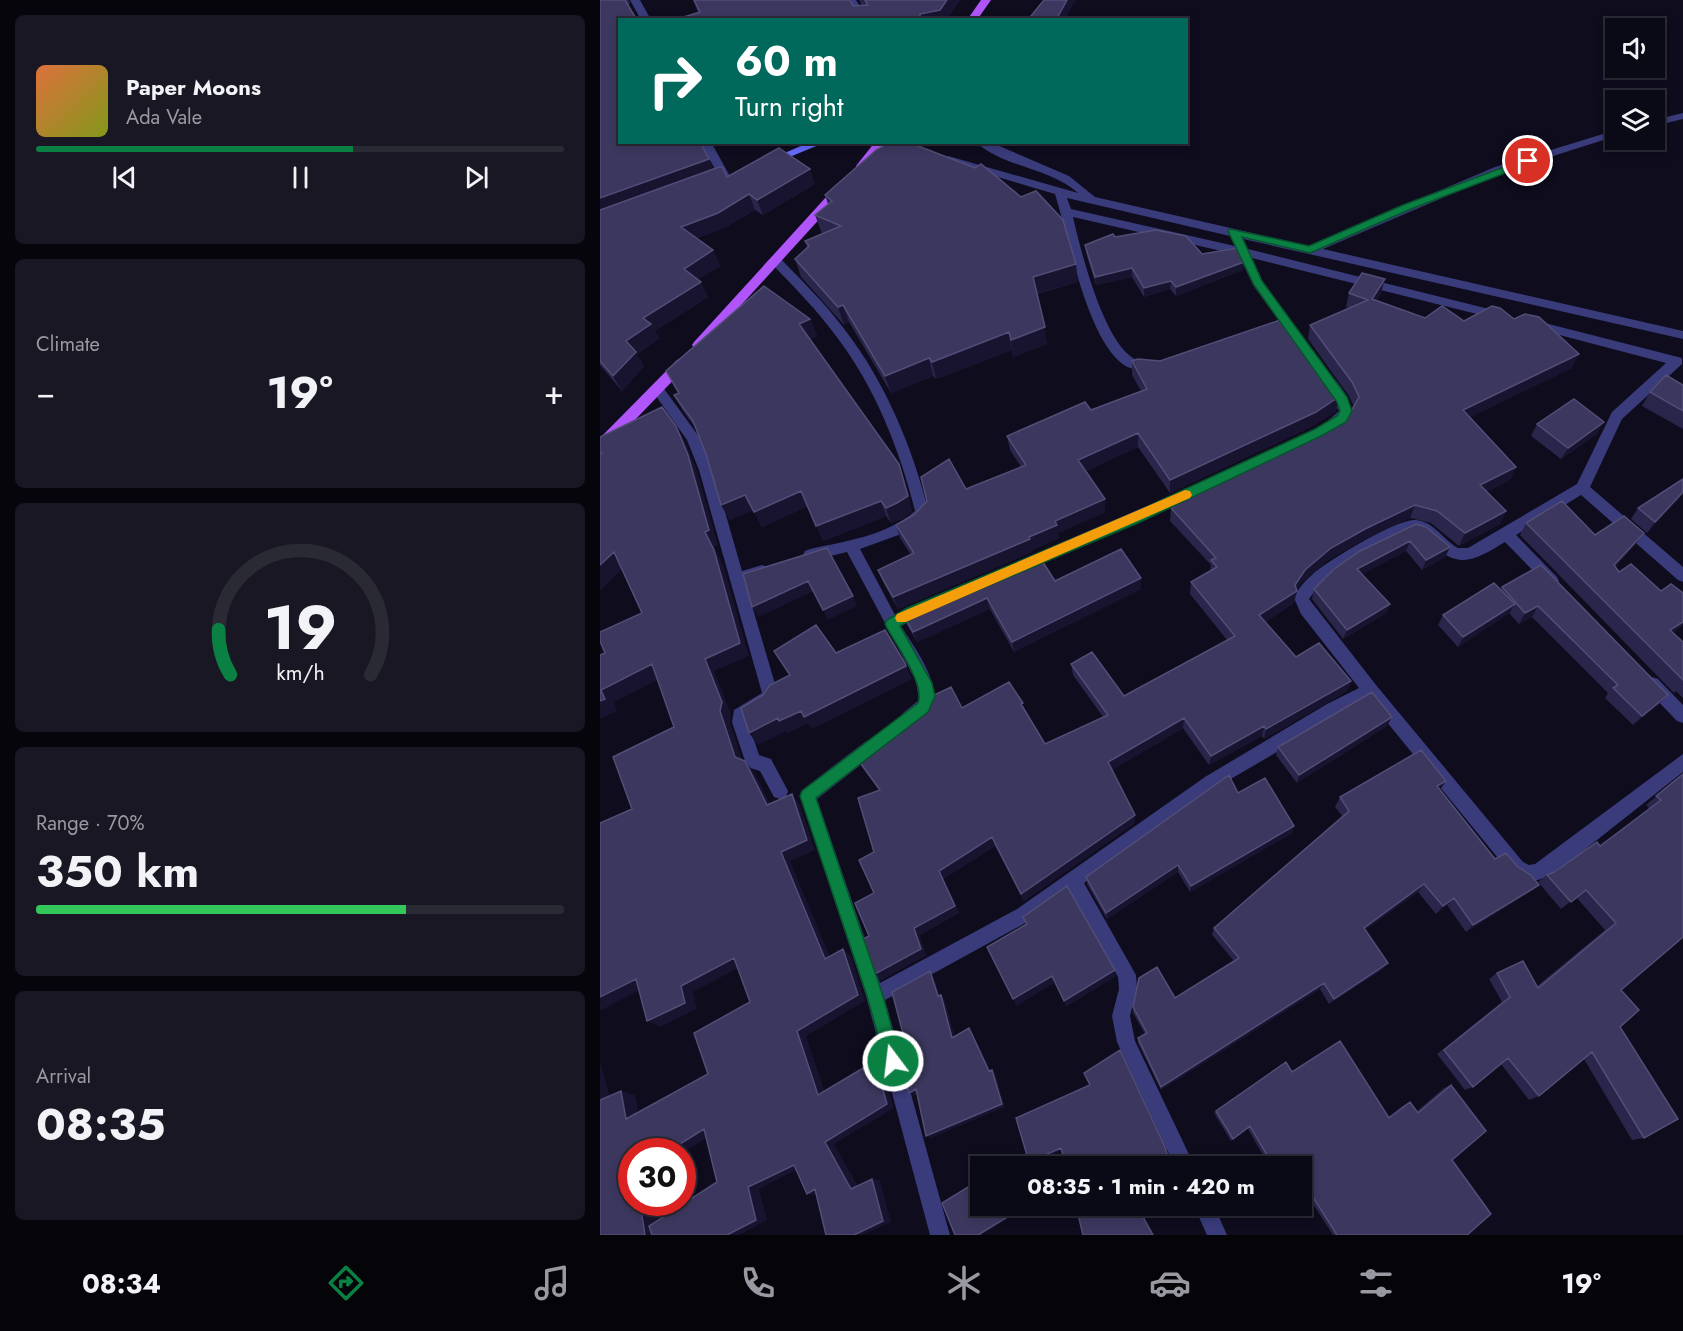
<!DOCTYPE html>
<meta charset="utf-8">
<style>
body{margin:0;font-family:Jost,sans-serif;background:#181723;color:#f1f3f6;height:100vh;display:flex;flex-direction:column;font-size:22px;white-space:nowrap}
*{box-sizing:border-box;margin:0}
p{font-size:20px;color:#999aa1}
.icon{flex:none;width:33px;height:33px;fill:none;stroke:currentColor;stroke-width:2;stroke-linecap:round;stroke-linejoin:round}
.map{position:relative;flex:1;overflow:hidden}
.panel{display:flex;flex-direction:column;gap:15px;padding:15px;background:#06050c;width:600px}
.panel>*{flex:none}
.top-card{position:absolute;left:18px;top:18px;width:570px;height:126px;border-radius:0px;box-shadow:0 3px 9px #0003,0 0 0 2px #2a2a35;background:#00695c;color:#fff;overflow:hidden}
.tools{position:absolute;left:1005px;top:18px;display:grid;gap:12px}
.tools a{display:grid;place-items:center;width:60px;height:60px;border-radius:0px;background:#0a0916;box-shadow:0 3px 9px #0003,0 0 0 2px #2a2a35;font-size:30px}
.speed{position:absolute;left:18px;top:1138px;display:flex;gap:12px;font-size:30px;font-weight:700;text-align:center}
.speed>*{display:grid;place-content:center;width:78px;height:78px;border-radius:50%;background:#0a0916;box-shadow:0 3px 9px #0003,0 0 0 2px #2a2a35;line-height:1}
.speed .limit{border:9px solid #d22;background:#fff;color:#111}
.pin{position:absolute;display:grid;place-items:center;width:51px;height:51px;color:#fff;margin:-26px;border:3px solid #fff;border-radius:50%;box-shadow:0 2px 6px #0007}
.me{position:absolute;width:66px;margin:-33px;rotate:345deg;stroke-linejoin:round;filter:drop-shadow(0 0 4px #0008)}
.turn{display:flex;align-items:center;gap:21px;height:126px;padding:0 18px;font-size:27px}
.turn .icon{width:78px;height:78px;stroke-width:2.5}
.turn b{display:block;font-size:42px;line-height:51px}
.big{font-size:45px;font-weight:700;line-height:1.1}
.panel .widget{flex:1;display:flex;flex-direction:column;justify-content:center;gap:9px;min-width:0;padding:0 21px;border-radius:9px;background:#181723}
.panel .dial{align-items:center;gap:0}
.dial svg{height:156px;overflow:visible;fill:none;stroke:#2a2a35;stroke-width:7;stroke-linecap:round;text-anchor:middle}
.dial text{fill:#f1f3f6;stroke:none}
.song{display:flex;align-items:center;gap:18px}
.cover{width:72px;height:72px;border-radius:9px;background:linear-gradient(135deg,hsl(20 70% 55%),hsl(70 70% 35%))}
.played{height:6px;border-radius:3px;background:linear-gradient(90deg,#0b8043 60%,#2a2a35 60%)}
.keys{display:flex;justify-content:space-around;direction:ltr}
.heat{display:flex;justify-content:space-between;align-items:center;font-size:33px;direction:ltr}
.charge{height:9px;border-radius:4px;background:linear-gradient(90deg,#34c759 70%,#2a2a35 0)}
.trip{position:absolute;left:370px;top:1156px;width:342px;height:60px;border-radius:0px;background:#0a0916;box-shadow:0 3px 9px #0003,0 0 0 2px #2a2a35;font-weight:700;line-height:60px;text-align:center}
.dock{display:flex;height:96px;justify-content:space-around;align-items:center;background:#040409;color:#999aa1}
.dock .icon{width:42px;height:42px}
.dock .on{color:#0b8043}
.dock b{font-size:27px;color:#f1f3f6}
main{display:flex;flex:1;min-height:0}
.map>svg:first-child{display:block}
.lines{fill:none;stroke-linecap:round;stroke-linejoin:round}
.street{fill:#393b7a;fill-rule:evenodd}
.secondary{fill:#656bfa;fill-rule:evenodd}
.primary{fill:#b055f9;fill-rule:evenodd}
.wall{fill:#2a254a}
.shaded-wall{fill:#181430}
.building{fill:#3c375e;stroke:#524e77;stroke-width:1.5}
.route{fill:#0b8043;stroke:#07532c;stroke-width:1.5}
.slow{fill:#f59e0b}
</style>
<main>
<section class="panel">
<div class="widget">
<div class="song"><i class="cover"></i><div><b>Paper Moons</b><p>Ada Vale</p></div></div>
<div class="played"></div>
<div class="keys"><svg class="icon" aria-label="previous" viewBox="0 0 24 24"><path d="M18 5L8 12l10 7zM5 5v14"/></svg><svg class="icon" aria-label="pause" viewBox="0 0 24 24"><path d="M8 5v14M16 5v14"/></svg><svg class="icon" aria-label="next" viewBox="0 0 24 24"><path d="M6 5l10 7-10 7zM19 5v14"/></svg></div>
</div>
<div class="widget"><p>Climate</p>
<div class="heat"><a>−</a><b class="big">19°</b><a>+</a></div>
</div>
<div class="widget dial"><svg viewBox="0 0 100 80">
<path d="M14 69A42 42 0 1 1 86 69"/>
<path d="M14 69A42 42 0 0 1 8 46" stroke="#0b8043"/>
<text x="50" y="56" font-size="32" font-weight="700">19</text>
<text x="50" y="72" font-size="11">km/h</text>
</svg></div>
<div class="widget"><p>Range · 70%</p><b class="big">350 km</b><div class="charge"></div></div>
<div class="widget"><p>Arrival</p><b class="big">08:35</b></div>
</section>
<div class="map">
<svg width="1083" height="1235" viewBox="0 0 1083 1235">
<rect width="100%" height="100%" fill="#0e0c1d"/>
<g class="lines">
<!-- street -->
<path class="street" d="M30,0H40L51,20H41Z
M246,0H256L269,20H259Z
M1083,113V119L1054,126V120Z
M1016,130V136L903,172L723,249L1083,331V339L643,239L648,249L901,312L907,316L901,320L652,258L662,281L701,334L695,338L691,337L653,285L639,255L473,217C481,252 503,339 533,358C540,363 548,361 556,364L557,367L551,372C542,371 532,370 524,365C487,340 468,236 455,194L344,161L343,159L348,156L478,193C449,167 404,168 376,142H390L469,176L495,197L709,246L895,167ZM467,198L630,236L635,246L471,209Z
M100,142H111L131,178L129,180H121Z
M176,257L180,258C202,281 226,304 245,330C286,383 313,449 329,513L327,517L304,533L260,549L295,615L321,602L326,604L328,608L326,612L301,626C319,655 360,706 309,725L303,723L301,718L303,713L319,700L316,681L247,552L210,561L205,559L203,555L205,551L210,549C246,541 286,536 315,511C300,450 275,387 236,336C217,310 194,287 172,264V258Z
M933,320L1082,358V364L1022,419L990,487L1083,567V582L1078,580L981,495L916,535L957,577L959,581L957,585L952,587L947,585L905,542C877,559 859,571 832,544C826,538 821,532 812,532C776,548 732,566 709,599L776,685L923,862L929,865L935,864L1083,754V772L978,855L944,878L928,883L911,874L768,699L617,787L484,883L536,975L537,989L530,1016L535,1041L595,1167H575L517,1042L512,1016L519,989L518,977L470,892L429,921L285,1000L350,1235H330L266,996L200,796L202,790L265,742L271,740L277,742L279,747L277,752L217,799L280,983L417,909L605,777L727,704L759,688L701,614L694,598C698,588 706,580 714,573C729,560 798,518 816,520C835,522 843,540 858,548H868L977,484L1012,412L1066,363L929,327L927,324Z
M728,375C740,380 748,399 753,411L746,423L729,431L722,426L739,411L722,380Z
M57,384L62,386L100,438L113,470L142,571L162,565L167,567L169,571L167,575L145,582L178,694L171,706L148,719V722L159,755L171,759L188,791L186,797L180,799L174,797L160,771L147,767L132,722L134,710L162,693L99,470L87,440L51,389Z
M596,485L603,490L601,494L428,569H418L416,565L418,561Z
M1052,677L1058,679L1083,705V723L1077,721L1046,689L1044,684L1046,679Z
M594,1206H614L627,1235H607Z"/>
<!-- secondary -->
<path class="secondary" d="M210,142H226L175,163H167L166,161Z"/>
<!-- primary -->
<path class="primary" d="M381,0H391L377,20H367Z
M275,142H286L266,168H258L256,166Z
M241,184L245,185V191L102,348H94L92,345L94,342L237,185Z
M82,358L87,360L88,363L87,366L5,451L0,452V438L77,360Z"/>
</g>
<!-- wall -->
<path class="wall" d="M0,0H29L30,4L28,5L20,20L109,159L113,169L127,177L215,184L163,215L155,210L124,228L97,238L113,250L120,266L98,279L108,297L55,331L59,339L37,354L44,366L22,391L0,365Z
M93,0H250L253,6L262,5L259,0H360L346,20H74L98,13Z
M225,195L478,282L437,294L447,344L413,357L412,350L336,379L333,376L291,393L249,322L244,325L201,277L195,259L207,248L205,241L222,234L215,215L228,204Z
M515,237L602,254L643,270L576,296L570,289L544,297L532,277L496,285L486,253L485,245Z
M749,293H781L777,300L825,318L864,321L972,368L870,417L916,467L910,480L886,492L906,511L900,524L859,546L831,523L810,518L761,541L728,560L702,582L696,590L694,603L665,622L696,657L751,681L747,691L664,739L662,736L609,765L583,728L512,770L535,823L424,901L395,846L343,879L359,913L319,935L326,955L281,980L275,974L269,936L274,893V852L279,790L262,767L256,757L362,708L425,711L445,744L503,717L473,675L471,664L524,696L627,640L590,594L591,582L610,571L611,565L570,521L571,508L579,503L580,494L728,425L751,411L754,407L749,396L708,339L710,325L749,308L746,307Z
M210,319L217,336L210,339L304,480L312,511L303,518L291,523L286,516L223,541L208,506L162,527L153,510L130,520L121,505L106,454L97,430L83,411L74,395Z
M532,361L740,396L736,411L713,426L570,493L538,447L486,471L505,499V512L458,533L459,538L432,550V552L298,609L283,582L278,570L311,555L300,538L296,525L366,489L421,467L410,450L407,436L491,410L541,391L532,375Z
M1083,385V429L1042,406L1050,392Z
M937,424L997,434L961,459L931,436Z
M1083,479V494L1047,533L1031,519L1038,508Z
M926,523L995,535L1044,533L1035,545L1015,567L1073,633L1083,642V698L1076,691L1074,693L920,535Z
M816,524L850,547L845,557L822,570L806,551L762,574L790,604L786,613L743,639L712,599L714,589Z
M941,565L1068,695L1058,705L1033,725L1005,698L1008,693L932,617L919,624L909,613L858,647L838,625L843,615L901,589L902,587Z
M541,578V589L414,652L390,609L317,642L307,625L303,615L455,581Z
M787,726L697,783L676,755L678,747Z
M1083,774L1021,990L1020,1027L1044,1138L1032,1140L984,1059L939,1096L929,1100L901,1064L873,1087L865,1090L837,1054L902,1002L889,979L897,973L937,986L1005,930L976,897L961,909L938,882L947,875L954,872L1000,846L1050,809L1046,805Z
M840,790L895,859L918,867L939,885L930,892L866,932L847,905L836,914L818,892L765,930L788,963L783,969L729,1004L720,989L561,1090L538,1043V1038L545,1034L533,1013V1007L575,998L634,961L612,935L614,928L743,817L735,807L740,797Z
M638,793L692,833L590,892L578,872L507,919L487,884L486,877Z
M692,1072L788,1117L804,1105L810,1102L817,1111L844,1088L851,1085L852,1160L867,1235H733L702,1187V1167H689L684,1160L675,1167H670L648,1129L631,1141L614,1113L616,1111Z"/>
<!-- shaded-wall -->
<path class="shaded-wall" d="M347,0H360L346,20H320V14Z
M467,0H476L464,20H456Z
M109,159L115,174L0,217V198Z
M210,169L215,184L163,215L157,200Z
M149,194L155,210L124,228L88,242L81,227Z
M113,250L120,266L91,284L84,269Z
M644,262L643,270L576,296V287Z
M476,264L478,282L435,294L433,277Z
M532,268V277L496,285L495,277Z
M785,279L781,293L769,313L772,299Z
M571,281L570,289L544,297V288Z
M101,282L108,297L55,331L59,339L37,354L44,366L22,391L13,376L26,341L43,318Z
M243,305L249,322L244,325L238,307Z
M210,319L217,336L205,341L199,324Z
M445,327L447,344L413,357L411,340Z
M409,332L412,350L336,379L332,362Z
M979,354L972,368L858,423L863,410Z
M329,358L333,376L291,393L285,376Z
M740,396L736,411L713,426L570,493V480Z
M1004,422L997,434L961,459L968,448Z
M76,426L85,441L97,471L118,545L114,547L123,564L149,656L114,671L131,714L130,723L145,768L135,757L105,659V532Z
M538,433V447L479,474L478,460Z
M299,464L312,511L303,518L291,523L286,508Z
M916,467L910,480L874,498L880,485Z
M201,491L208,506L162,527L154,512Z
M1083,492V494L1081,497L1047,533L1055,522Z
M145,495L153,510L130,520L121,505Z
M505,499V512L458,533L459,538L432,550V552L298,609L293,597L429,537L455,521Z
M281,501L286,516L223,541L216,526Z
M815,505L810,518L761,541L728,560L702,582L695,592L697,591L694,603L657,627L659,615L695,585L705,570L731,548L765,529Z
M906,511L900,524L859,546L865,533Z
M1044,533L1035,545L1005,577L1014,565Z
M810,541L806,551L754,579L757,569Z
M850,547L845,557L822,570L826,560Z
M14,552L25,566L0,591V565Z
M541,578V589L414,652L412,642Z
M208,581L214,591L158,617L152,607Z
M253,596L257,606L228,620L223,610Z
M387,598L390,609L317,642L313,632Z
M790,604L786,613L743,639L747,630Z
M915,604L909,614L858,647L863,637Z
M938,606L932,617L919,624L925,613Z
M1083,622V626L1060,642L1070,630Z
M305,663L312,679L212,729L208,723L188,733L186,731L158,745L149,733L178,718L201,711Z
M52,664L63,677L14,702L17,711L0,719V701L1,690Z
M751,681L747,691L664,739L666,729Z
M1068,695L1058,705L1033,725L1042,716Z
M792,717L787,726L697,783L699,775Z
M584,718L583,728L509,772L508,762Z
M664,726L662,736L609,765L611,756Z
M145,761L154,772L176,815L167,805Z
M846,781L840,790L837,786Z
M192,794L200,805L215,850L190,861L234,966L225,959L181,852Z
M535,815V823L424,901L421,894Z
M694,826L692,833L590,892L591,886Z
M392,837L395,846L343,879L359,913L319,935L326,955L281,980L275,974L314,928L339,871Z
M578,865V872L507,919L506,913Z
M824,884L818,892L759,934L764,928Z
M939,885L930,892L866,932L873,925Z
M854,898L847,905L836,914L843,906Z
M243,949L251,956L265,1001L206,1036L227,1098L218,1095L197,1031Z
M134,958L144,965L93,992L97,1009L60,1027L47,1021L81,986Z
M788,963L783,969L729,1004L734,999Z
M515,970V977L466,1007L464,1001Z
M330,971L333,976L342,1001L341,995L345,1000L356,1042L352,1038Z
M452,976L454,983L416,1006L413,999Z
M36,979L49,985L0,1011V997Z
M724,983L720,989L561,1090V1087Z
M369,1028L372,1032L392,1074L389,1071Z
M275,1061L282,1066L294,1108L234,1144L260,1190L251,1189L225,1142Z
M0,1062L12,1105L0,1103Z
M392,1070L395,1073L405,1107L331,1138L326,1136Z
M316,1089L320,1092L314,1096L309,1093Z
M21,1091L35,1095L40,1122L26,1119Z
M104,1129L116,1132L82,1153V1152H67Z
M461,1148L463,1150L432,1164L429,1162Z
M194,1165L204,1166L159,1189L167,1220L139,1235H127L148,1187Z
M272,1179L280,1180L291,1222L262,1235H254Z
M215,1189L217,1195L207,1194Z
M40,1203H54L60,1235H45Z
M425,1206H429L381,1235H378Z"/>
<!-- building -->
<path class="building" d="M0,0H25L37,20H20V142H100L109,159L0,198Z
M94,0H250L253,6L268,5L265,0H347L340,10L320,14V20H74L100,12Z
M444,0H467L456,20H435L431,16Z
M291,142H308L375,168L381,164L421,197L436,191L463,220L476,264L433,277L445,327L411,340L409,332L332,362L329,358L285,376L243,305L238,307L195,259L209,246L205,241L241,226L215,215L232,201L225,195L276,150Z
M179,148L210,169L157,200L149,194L118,213L81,227L113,250L84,269L101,282L43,318L51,324L26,341L36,352L13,376L0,361V210L119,167H122L127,177Z
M556,230L586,236L602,254L638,248L644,262L576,287L571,281L544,288L532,268L495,277L485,245L513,234L515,237Z
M762,273L785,279L772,299L825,318L842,306L864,321L892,306L900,308L914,319L925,314L939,317L979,354L863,410L916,467L880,485L906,511L865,533L837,511L815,505L765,529L731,548L705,570L695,585L697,591L659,615L696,657L719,643L751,681L666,729L664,726L611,756L584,718L508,762L535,815L421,894L392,837L339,871L355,906L314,928L321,949L275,974L263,939L269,936L255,903L274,893L259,860L274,852L258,798L280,790L256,757L326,704L328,698L351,687L362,708L409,682L423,703L421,704L445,744L508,715L471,664L492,652L524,696L635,636L591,582L617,567L611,560L616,558L571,508L584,500L580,494L728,425L751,411L759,397L752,382L710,325L768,300L749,293Z
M164,286L210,319L199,324L299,464L308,496L297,503L286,508L281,501L216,526L201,491L154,512L145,495L121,505L106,454L93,421L74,395L79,393L66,371Z
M686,318L737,389L740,396L716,412L570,480L538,433L478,460L505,499L455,521L457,525L429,537L430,539L293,597L278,570L314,553L296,525L314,515L327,501L321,477L349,459L366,489L426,465L407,436L485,402L491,410L547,389L532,361L538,359L560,361Z
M1066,375L1083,385V411L1050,392Z
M974,399L1004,422L968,448L937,424Z
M62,407L76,426L88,455L109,530L105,532L114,550L140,643L105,659L122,702L120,711L135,757L145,761L167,805L192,794L207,840L181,852L225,959L243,949L258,995L197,1031L218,1095L275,1061L287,1104L225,1142L251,1189L272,1179L283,1221L254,1235H226L215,1189L207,1194L194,1165L148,1187L156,1220L127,1235H52L49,1226L117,1182L104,1129L67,1152H32V1203H40L45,1235H0V1100L21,1091L26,1119L108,1074L94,1033L150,1002L134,958L81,986L85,1003L47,1021L36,979L0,997V823L32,809L13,757L74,727L52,664L1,690L5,699L0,701V655L5,653L0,641V632L42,613L14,552L0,565V454L2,453L0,452V437Z
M1083,479V492L1055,522L1038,508Z
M962,501L995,535L1024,516L1044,533L1014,565L1019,572L1031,564L1061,591L1071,584L1083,593V622L1070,630L1083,642V680L926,523Z
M816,524L826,527L850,547L826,560L810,541L757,569L790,604L747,630L714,589L734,569L760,551Z
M227,548L253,596L223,610L208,581L152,607L143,574Z
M521,549L541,578L412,642L387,598L313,632L303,615L439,556L455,581Z
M941,565L1068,695L1042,716L1013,688L1018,685L938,606L925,613L902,587Z
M894,583L915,604L863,637L843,615Z
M216,625L236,653L285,630L305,663L306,666L204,717L201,711L179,721L178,718L149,733L141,708L163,695L170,685L190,675L174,651Z
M772,692L792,717L699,775L678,747Z
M821,750L846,781L837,786L895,859L906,853L918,867L931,875L939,885L873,925L854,898L843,906L824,884L764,928L788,963L734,999L724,983L561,1087L538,1038L547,1033L533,1007L539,978L557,967L575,998L639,958L614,928L749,811L740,797Z
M1083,774V937L1021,990L1039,1010L1020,1027L1078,1119L1044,1138L992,1052L939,1096L908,1058L873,1087L844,1050L910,997L897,973L923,961L938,988L1016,923L986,890L971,902L947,875L954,872L997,842L1000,846L1061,800L1056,796Z
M629,775L638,793L665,778L694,826L591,886L578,865L506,913L486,877Z
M467,886L515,970L464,1001L452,976L413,999L387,947L427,924L423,917Z
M330,971L338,996L341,995L352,1038L369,1028L389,1071L392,1070L402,1104L326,1136L316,1089L309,1093L297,1050L306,1045L292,992Z
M740,1041L789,1118L810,1102L818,1113L851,1085L886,1131L852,1160L891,1214L867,1235H737L702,1180V1167H694L688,1158L674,1167L650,1126L633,1139L616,1111L686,1062L692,1072Z
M520,1050L565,1147L571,1167H466L461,1148L429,1162L416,1118L490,1085L484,1073Z
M411,1161L414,1167H401Z
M381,1179V1206H425L378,1235H355L342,1203Z
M476,1206H537L553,1235H483Z"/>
<!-- route -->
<path class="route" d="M928,158L932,159V163L811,209L710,253L642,237L662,281L747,397L752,411L746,422L723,435L538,523L316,616L300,626L332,683L335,696L328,712L216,798L283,996L301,1061L299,1067L293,1070L287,1067L267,996L200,796L202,791L318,703C325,684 297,646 287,628L285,624L287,620L307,608L529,515L715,429L737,416L740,411L737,402L654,285L628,231L630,229L709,246L803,205Z"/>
<!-- slow -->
<path class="slow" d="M585,490L590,491L592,495L590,498L306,622H297L295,618L297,614Z"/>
</svg>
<div class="tools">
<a><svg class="icon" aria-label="sound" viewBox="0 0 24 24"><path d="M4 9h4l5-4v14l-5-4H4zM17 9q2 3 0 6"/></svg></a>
<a><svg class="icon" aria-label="layers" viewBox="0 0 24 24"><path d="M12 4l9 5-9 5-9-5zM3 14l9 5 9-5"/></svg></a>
</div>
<div class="speed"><div class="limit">30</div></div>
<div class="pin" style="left:928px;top:161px;background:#d93025"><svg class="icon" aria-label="arrive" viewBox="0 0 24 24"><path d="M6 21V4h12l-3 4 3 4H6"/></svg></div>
<svg class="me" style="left:293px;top:1061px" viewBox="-20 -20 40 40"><circle r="17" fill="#0b8043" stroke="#fff" stroke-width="3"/><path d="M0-11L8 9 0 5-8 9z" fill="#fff"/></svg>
<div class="trip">08:35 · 1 min · 420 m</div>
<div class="top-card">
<div class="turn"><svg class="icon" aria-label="right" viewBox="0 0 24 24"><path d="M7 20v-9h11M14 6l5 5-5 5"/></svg><div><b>60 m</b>Turn right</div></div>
</div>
</div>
</main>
<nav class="dock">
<b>08:34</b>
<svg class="icon on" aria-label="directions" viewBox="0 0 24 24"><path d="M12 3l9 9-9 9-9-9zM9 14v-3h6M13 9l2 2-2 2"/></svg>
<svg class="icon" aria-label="music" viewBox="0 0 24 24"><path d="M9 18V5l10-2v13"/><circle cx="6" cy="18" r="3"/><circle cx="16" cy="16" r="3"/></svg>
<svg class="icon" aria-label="phone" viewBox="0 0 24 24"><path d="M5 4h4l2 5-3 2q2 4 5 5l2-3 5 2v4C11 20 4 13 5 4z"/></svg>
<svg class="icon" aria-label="climate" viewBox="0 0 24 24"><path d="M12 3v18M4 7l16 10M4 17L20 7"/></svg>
<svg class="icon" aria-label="car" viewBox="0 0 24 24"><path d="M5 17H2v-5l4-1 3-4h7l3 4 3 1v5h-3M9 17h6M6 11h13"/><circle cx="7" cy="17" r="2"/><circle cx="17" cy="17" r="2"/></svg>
<svg class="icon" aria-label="filters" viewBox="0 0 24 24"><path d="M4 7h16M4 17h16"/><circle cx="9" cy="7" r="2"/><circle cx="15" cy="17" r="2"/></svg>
<b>19°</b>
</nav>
